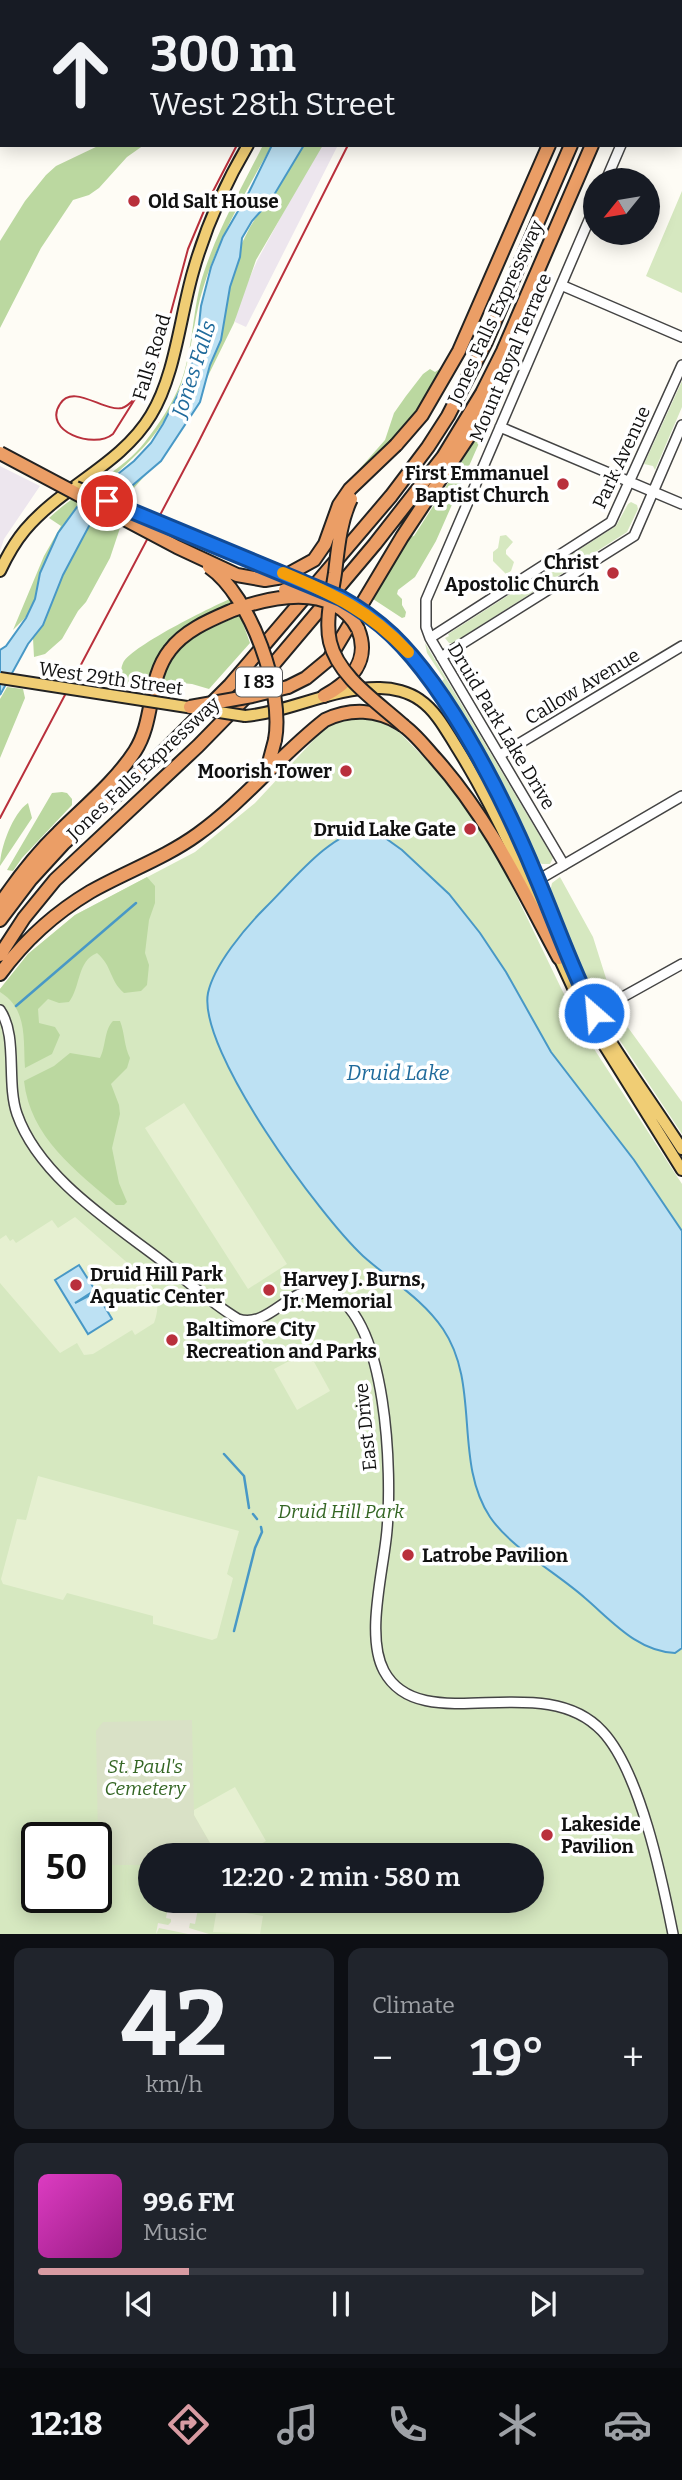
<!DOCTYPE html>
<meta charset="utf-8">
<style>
body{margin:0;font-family:Bitter,serif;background:#20242c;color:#f1f3f6;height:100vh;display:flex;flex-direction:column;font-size:26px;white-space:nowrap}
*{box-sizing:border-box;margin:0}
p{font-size:23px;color:#9ea1a6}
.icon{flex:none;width:38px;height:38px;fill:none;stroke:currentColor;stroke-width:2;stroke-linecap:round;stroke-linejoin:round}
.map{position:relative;height:1934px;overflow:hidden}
.side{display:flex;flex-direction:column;gap:14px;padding:14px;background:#0d0f14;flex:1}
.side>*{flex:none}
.banner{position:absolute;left:0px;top:0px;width:682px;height:147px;box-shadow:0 4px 18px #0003;background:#171b24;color:#f1f3f6;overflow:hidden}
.needle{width:46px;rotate:240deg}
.fabs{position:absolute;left:583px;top:168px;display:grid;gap:14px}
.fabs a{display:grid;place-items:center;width:77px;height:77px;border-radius:50%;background:#171b24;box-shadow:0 4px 18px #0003;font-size:35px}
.speed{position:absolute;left:21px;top:1822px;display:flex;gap:14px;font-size:35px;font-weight:700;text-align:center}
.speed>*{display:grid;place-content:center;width:91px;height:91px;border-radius:50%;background:#171b24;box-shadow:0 4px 18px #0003;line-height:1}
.speed .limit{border:4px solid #111;border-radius:10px;background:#fff;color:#111}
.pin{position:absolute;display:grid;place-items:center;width:60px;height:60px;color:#fff;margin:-30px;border:4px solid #fff;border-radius:50%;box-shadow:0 2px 7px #0007}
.me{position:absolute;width:77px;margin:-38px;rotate:333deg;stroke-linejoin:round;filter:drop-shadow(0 0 5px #0008)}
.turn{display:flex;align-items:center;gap:24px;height:147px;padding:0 35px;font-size:32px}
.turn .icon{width:91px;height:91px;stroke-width:2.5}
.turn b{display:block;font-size:49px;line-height:60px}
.big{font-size:52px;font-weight:600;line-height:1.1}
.side .widget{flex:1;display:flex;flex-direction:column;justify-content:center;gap:10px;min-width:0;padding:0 24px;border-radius:14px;background:#20242c}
.side .dial{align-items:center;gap:0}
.dial b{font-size:91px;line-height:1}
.song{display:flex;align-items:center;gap:21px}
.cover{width:84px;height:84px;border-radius:10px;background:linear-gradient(135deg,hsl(310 70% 55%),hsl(310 70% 35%))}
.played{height:7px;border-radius:4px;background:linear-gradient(90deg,#d89ba2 25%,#363941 25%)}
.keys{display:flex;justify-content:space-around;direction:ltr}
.heat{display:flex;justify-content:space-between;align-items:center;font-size:38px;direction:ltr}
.side .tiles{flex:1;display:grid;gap:14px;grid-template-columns:1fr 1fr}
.widget:last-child{grid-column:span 2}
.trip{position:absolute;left:138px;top:1843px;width:406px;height:70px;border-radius:35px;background:#171b24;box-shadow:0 4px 18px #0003;font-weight:600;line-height:70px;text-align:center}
.tab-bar{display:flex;height:112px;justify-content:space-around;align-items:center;background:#090b0e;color:#9ea1a6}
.tab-bar .icon{width:49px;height:49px}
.tab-bar .selected{color:#d89ba2}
.tab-bar b{font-size:32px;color:#f1f3f6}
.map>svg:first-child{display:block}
.industrial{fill:#ede6ee}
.green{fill:#d6e8c0;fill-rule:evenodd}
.forest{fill:#bbd8a0}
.cemetery{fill:#d9e1c6}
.pitch{fill:#e6f0d1}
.plaza{fill:#f0ece3}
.water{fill:#bde1f3;stroke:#4898c6;stroke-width:2}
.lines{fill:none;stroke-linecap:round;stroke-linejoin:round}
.stream{stroke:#4898c6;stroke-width:2.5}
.minor-casing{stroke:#444;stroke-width:12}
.major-casing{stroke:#222;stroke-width:14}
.highway-casing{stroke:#222;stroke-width:16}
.minor{stroke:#fff;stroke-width:9}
.major{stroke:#f0cd74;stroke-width:10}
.highway{stroke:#eb9e66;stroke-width:12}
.tram{stroke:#b9303c;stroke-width:2}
.major-bridge-casing{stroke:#222;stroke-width:14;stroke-linecap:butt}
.highway-bridge-casing{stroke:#222;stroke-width:16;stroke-linecap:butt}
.major-bridge{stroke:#f0cd74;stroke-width:10}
.highway-bridge{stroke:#eb9e66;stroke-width:12}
.route-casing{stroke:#114b97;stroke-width:18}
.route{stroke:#1a73e8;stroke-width:12}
.slow{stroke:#f59e0b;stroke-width:12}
.poi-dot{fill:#b9303c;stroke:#fff;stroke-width:2.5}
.labels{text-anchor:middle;stroke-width:7;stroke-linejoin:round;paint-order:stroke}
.shield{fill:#fff;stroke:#585858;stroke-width:2}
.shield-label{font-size:18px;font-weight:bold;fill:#111}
.poi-label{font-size:19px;font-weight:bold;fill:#111;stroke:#fff;text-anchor:start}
.street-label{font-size:19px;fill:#111;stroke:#fff}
.park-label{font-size:19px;font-style:italic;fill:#346624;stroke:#fff}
.water-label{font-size:21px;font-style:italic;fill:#206b9c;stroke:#fff}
</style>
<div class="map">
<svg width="682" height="1934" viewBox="0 0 682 1934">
<rect width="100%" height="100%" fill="#fefcf5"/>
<!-- industrial -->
<path class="industrial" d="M320,145H338L246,327L235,322L237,307L257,261Z
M0,466L40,486L4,539L0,551Z"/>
<!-- green -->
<path class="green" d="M682,191V293L646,276Z
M682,381V407L655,470L653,466L644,464Z
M631,502L637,505L638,509L627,532L453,643H449L445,638L449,636L448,634L616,526L628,504Z
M506,535L513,542L506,550V554L514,562L511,571L506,574L493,561V552L498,548L500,536Z
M425,643L553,858L550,864H542L538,861L487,755L442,681L444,679L427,653Z
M360,717L379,721L399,732L435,769L475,820L504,870L561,988L585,1035L682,1184V1934H0V989L28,954L75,915L195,852L255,803L323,730L339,722ZM37,1838H96V1897H37ZM150,1855H532V1900H150Z
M560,877L593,937L610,991L624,1022L682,1102V1134L613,1030L593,995L569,942L550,892L552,883Z"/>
<!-- forest -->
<path class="forest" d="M100,145H144L127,157L99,188L89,195L73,200L41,248L0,328V241L25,201L46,175L56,166Z
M263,145H272C244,195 215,243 200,299C190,340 190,373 169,412C153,441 137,454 114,476C94,495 78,520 60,542L53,543L39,580L38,590L30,613L13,630L44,556L61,526L49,518C78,490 120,474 145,442C159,424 173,403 181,382C194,347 192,307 204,272C219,227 242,187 263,145Z
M302,145H323L256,260L234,323L207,378L150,470L133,489L110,558L86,602L78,611L62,639L45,654L34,657L32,620L55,556L160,453L234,259L250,227Z
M444,366C436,391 377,461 355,474L385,440L394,413L406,396L423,374L430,369L435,372Z
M491,416L436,541L415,577L398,590L397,594L402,599V605L406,612L405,617L402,618L373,599L372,594L380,588L408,537L414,536Z
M241,594L244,599L191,626L145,686L121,685C121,679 120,669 123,663C132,645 219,603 241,594Z
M240,615L250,643L209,689L192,684L159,681L173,652L192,637Z
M7,687L23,689L25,698L0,758V699Z
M62,792L67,793L72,799V805L22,858L13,871L7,870L52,793Z
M28,803L32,818L0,866C0,848 13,813 28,803Z
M147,877L155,886V903L149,920L145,953L149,965L147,985L141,991L124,993C109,980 113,967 97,953C77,961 81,986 69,1002L59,1003L48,999L38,1009L39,1023L55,1027L60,1035L52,1054L25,1068C23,1040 28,1009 0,992V989L28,954L75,915Z
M113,1021H120C125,1034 124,1046 130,1058L127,1068L111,1084L119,1105L120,1114L112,1148L119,1183L127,1202L124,1205H116C76,1171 30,1137 24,1081L54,1066L70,1053L100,1058C106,1047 104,1030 113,1021Z"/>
<!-- cemetery -->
<path class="cemetery" d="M192,1720L194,1815L217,1855H150V1865H104L98,1841L96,1731L103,1722Z"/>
<!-- pitch -->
<path class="pitch" d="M184,1103L287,1264L248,1289L145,1128Z
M75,1217L147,1280C158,1294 160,1307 154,1323L135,1335L132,1330L93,1354L84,1355L77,1343L60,1353L0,1283V1239L6,1235L10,1241L13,1239L16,1243L52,1220L58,1228Z
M308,1351L330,1391L297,1410L274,1369Z
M38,1476L239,1531L227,1574L233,1578L217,1638L212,1640L153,1624V1616L67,1593L63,1600L3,1584L1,1579L17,1519L26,1520Z
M235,1787L266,1841L241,1855H217L194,1815V1810Z
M217,1908L263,1916L260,1934L213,1932Z"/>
<!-- plaza -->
<path class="plaza" d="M169,1901L199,1904L195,1924L190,1923L189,1928L209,1934H188L159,1928L156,1934L158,1923L168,1925L171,1922V1919L166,1918Z"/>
<!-- water -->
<path class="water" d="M272,145H304L271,200L252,221L242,238L240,257L230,287L221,340L210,365L200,402L161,461L106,508L89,526L63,575L43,625L28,644L0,695V650L6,646L26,618L35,599L40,573L58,533L77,507L134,461L151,443L163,424L189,373L197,344L201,306L211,267L223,237L249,192Z
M366,830L381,835L402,850L449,894L480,933L506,972L551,1052L634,1160L682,1231V1648L675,1653C637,1651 613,1622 585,1598C557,1573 511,1548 490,1517C453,1461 481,1385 443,1329C422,1298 391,1281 363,1256C321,1217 197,1050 208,993C214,965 245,928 265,908C290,884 331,831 366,830Z
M79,1265L95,1290L75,1303L96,1292L112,1319L88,1334L55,1280Z"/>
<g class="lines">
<!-- stream -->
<path class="stream" d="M16,1006L136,903
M224,1454L244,1476L249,1508
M253,1514L257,1519
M234,1631L255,1548L262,1532L261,1527"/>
<!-- minor casing -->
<g class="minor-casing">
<path id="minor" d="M0,16L2,13
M681,20L682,18
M606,180L621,145
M561,285L682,337
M500,427L682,504
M430,638L611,522L682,365
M441,657L634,536L682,425
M500,755L682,646
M564,865L430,638L426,627V600L595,206
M538,880L682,796
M0,1010C18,1036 6,1082 17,1114C39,1177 111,1222 162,1261C186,1280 211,1303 238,1319C272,1330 293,1277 330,1293C388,1318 392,1475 387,1530C384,1569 365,1636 384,1671C421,1740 542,1667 602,1731C640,1771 662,1879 673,1934
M594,1013L682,964"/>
</g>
<!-- major casing -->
<g class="major-casing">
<path id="major" d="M336,2L338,0
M0,571C7,556 15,542 25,530C62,486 121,465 151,415C175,376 180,317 193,272C205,229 225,184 248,145
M367,614C444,674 499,790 537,879C551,910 559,943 573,973C602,1036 645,1091 682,1149
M245,716C291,712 333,687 380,688C393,688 409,692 420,700C436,711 446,730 456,746C488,797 514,852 538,907
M556,951L586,1016L682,1170"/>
</g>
<!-- highway casing -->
<g class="highway-casing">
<path id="highway" d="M600,2V0
M613,2V0
M634,2L635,0
M654,2V0
M666,2L667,0
M396,445L422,415L459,351L549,145
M288,687L306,678L329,659L402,537L473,430L486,397
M324,696C350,682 371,661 358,629
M266,774L275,740
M0,904C17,879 36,854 58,833C84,807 115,782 135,751C155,720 147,679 170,650C185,630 210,620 233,610
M0,920L31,879L64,843L158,757L230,685L391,496L428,447L448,416L486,342L571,145
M0,955L24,918L55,880L198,746L245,698L375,544L443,457L482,393L503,351L592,145
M0,974C24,941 55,913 90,892C125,872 165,858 198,834C244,801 280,755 325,720C350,708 377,709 401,724C414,732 425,747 435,758C488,817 522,889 559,958"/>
</g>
<!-- minor -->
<use href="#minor" class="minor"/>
<!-- major -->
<use href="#major" class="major"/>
<!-- highway -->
<use href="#highway" class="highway"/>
<!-- tram -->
<path class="tram" d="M320,2L321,0
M417,2L418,0
M139,394C134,399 129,406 122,408C104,412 73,383 60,404C42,431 94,450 113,434L157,364L188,249L209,199L237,145
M0,818L197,445L348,145"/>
<!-- major-bridge casing -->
<g class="major-bridge-casing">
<path id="major-bridge" d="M76,487L320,588L367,614
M0,678L245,716"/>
</g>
<!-- highway-bridge casing -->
<g class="highway-bridge-casing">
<path id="highway-bridge" d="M0,453L177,547L237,575L265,580L283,577L314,560L325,544L339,505L350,489L396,445
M351,499C340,522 338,548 335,573C332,594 325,621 330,642C338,677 379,703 404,726
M209,567C251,596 284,691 275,740
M285,590L320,588
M233,610C273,596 334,582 358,629
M190,707L252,696L288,687"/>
</g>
<!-- major-bridge -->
<use href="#major-bridge" class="major-bridge"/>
<!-- highway-bridge -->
<use href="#highway-bridge" class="highway-bridge"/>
</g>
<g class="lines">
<!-- route casing -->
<g class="route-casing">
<path id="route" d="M107,501L341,598C359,608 376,620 392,635C451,692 507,805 538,881C557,926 572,970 594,1013"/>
</g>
<!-- route -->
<use href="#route" class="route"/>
<!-- slow -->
<path class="slow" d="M283,573C333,594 370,611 408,652"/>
</g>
<!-- markers -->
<g class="poi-dot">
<circle cx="134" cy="201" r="7"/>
<circle cx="563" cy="484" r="7"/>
<circle cx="613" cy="573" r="7"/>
<circle cx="346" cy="771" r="7"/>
<circle cx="470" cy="829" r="7"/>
<circle cx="76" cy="1285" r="7"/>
<circle cx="269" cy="1290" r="7"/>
<circle cx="172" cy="1340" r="7"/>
<circle cx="408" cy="1555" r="7"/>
<circle cx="547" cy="1835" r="7"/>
</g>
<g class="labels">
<!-- shield labels -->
<rect class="shield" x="236" y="667.5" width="46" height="29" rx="5"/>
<g class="shield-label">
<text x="259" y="688">I 83</text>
</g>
<!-- poi labels -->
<g class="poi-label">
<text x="148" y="208">Old Salt House</text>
<text x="549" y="480" text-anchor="end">First Emmanuel<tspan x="549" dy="22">Baptist Church</tspan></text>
<text x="599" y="569" text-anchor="end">Christ<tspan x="599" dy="22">Apostolic Church</tspan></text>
<text x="332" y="778" text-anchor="end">Moorish Tower</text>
<text x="456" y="836" text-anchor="end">Druid Lake Gate</text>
<text x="90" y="1281">Druid Hill Park<tspan x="90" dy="22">Aquatic Center</tspan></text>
<text x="283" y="1286">Harvey J. Burns,<tspan x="283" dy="22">Jr. Memorial</tspan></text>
<text x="186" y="1336">Baltimore City<tspan x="186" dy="22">Recreation and Parks</tspan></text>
<text x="422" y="1562">Latrobe Pavilion</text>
<text x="561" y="1831">Lakeside<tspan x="561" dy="22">Pavilion</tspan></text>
</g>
<!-- street labels -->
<g class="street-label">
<text transform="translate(495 312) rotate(-65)" y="7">Jones Falls Expressway</text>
<text transform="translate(151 357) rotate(-73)" y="7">Falls Road</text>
<text transform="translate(510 357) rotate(-67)" y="7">Mount Royal Terrace</text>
<text transform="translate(621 457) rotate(-65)" y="7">Park Avenue</text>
<text transform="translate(111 678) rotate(8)" y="7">West 29th Street</text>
<text transform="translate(582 686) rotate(-31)" y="7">Callow Avenue</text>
<text transform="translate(502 726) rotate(59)" y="7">Druid Park Lake Drive</text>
<text transform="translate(143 768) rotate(-43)" y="7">Jones Falls Expressway</text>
<text transform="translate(365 1427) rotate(-96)" y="7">East Drive</text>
</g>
<!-- park labels -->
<g class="park-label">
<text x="341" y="1518">Druid Hill Park</text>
<text x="145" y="1773">St. Paul's<tspan x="145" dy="22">Cemetery</tspan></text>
</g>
<!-- water labels -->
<g class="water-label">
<text transform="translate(194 369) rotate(-72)" y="7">Jones Falls</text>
<text x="398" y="1080">Druid Lake</text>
</g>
</g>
</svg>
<div class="fabs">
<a><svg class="needle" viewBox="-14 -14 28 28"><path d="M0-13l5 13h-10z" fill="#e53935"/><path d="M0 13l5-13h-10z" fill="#9ea1a6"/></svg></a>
</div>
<div class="speed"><div class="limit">50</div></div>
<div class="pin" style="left:107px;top:501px;background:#d93025"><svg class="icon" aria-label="arrive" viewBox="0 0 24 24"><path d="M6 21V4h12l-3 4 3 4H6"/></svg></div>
<svg class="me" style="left:594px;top:1013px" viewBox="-20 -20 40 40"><circle r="17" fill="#1a73e8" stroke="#fff" stroke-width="3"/><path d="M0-11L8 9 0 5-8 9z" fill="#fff"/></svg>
<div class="trip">12:20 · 2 min · 580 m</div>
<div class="banner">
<div class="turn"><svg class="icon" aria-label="ahead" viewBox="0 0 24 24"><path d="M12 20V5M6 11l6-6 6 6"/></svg><div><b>300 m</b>West 28th Street</div></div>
</div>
</div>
<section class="side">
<div class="tiles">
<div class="widget dial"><b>42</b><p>km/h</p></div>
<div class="widget"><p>Climate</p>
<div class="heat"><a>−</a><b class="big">19°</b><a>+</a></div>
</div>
<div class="widget">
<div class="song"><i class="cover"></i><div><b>99.6 FM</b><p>Music</p></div></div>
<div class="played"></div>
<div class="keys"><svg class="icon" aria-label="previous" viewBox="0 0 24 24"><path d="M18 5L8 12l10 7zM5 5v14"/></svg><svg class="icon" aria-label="pause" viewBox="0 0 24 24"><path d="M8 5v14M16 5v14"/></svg><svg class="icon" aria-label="next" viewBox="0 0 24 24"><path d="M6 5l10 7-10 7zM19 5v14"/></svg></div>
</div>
</div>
</section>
<nav class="tab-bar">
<b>12:18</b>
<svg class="icon selected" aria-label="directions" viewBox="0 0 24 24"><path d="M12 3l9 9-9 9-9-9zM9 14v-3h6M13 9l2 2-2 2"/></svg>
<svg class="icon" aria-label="music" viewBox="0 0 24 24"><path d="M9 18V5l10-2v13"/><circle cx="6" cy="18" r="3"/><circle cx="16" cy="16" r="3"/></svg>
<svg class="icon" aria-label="phone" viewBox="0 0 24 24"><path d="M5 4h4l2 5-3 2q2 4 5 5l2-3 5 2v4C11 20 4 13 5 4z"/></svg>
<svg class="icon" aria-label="climate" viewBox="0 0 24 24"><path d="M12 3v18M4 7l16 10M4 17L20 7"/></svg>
<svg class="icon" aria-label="car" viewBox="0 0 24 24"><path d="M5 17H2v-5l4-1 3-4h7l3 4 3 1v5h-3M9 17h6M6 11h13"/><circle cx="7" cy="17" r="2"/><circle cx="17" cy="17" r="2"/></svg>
</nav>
